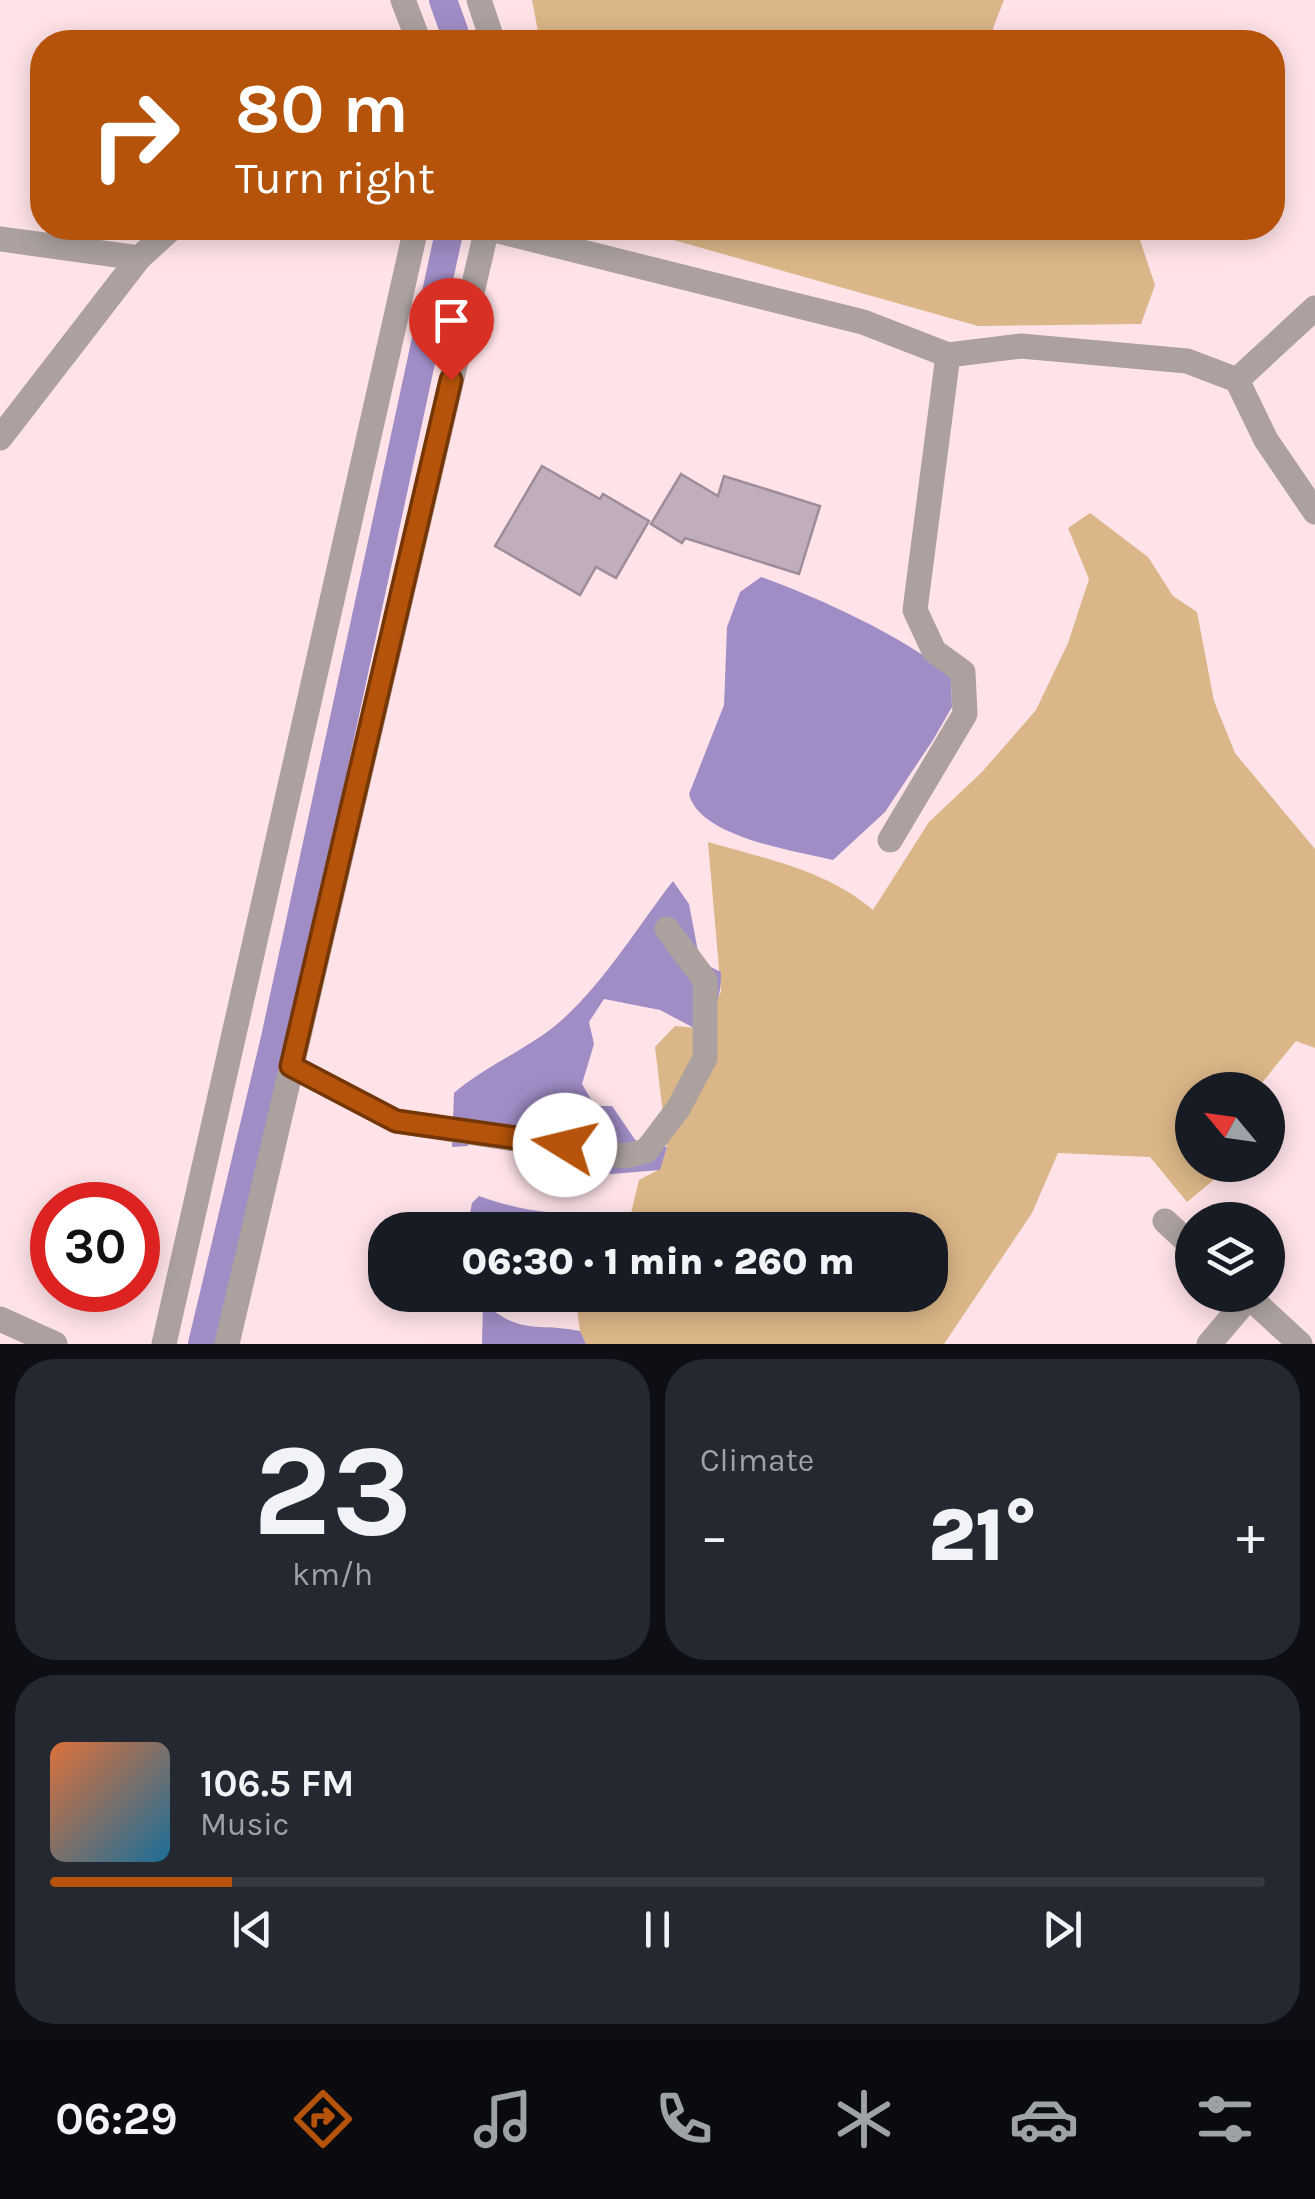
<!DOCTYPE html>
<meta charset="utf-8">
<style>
body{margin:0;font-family:Karla,sans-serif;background:#242831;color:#f1f3f6;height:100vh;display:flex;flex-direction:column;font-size:38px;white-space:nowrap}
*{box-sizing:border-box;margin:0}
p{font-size:32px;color:#9ea1a6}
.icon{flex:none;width:55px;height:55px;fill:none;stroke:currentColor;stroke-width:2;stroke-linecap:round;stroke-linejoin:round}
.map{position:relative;height:1344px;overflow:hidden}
.sheet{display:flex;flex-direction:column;gap:15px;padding:15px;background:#0d0f14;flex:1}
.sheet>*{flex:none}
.guide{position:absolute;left:30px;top:30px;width:1255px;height:210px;border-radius:40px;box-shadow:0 5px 25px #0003;background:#b45309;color:#fff;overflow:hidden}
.needle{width:65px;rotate:299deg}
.buttons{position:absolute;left:1175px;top:1072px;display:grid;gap:20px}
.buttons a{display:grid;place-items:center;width:110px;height:110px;border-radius:50%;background:#171b24;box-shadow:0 5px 25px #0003;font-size:50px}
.speed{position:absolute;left:30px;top:1182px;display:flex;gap:20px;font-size:50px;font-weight:700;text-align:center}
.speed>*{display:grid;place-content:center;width:130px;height:130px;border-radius:50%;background:#171b24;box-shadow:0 5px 25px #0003;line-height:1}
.speed .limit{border:15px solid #d22;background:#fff;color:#111}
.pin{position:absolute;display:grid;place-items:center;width:85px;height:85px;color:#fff;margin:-102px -42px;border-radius:50% 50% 50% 0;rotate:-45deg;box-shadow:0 0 10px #0007}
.pin .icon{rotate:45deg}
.me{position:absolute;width:110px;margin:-55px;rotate:279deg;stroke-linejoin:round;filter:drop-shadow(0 0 8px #0008)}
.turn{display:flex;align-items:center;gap:35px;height:210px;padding:0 40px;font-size:45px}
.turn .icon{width:130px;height:130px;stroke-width:2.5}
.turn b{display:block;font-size:70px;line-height:85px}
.big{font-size:75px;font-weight:800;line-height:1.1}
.sheet .tile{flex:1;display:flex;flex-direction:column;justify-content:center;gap:15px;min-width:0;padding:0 35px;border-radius:40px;background:#242831}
.sheet .dial{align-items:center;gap:0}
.dial b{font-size:130px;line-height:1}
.song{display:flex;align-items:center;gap:30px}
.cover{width:120px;height:120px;border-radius:15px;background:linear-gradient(135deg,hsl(20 70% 55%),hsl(200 70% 35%))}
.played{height:10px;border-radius:5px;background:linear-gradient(90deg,#b45309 15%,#363941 15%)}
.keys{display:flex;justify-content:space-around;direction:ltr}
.heat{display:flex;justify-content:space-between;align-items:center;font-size:55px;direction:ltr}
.sheet .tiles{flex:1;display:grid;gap:15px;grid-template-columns:1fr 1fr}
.tile:last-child{grid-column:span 2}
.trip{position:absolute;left:368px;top:1212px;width:580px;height:100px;border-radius:40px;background:#171b24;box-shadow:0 5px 25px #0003;font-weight:800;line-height:100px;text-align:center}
.menu{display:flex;height:160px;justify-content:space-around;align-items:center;background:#090b0e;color:#9ea1a6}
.menu .icon{width:70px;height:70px}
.menu .on{color:#b45309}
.menu b{font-size:45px;color:#f1f3f6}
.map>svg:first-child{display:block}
.green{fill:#dbb688}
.water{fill:#a08dc6}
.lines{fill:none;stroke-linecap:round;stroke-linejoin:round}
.canal{stroke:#a08dc6;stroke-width:28}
.building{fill:#c1aebd;stroke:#9e8c9a;stroke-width:2.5}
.minor{stroke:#aca19e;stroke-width:25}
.route-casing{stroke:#753606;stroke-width:25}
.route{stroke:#b45309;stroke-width:18}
</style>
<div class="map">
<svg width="1315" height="1344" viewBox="0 0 1315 1344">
<rect width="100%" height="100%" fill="#ffe3e8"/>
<!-- green -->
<path class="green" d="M532,0H1004L993,28L997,42H540Z
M631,228H1136L1155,285L1141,324L978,326Z
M1090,513L1148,557L1173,596L1197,612L1214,701L1235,753L1315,849V1048L1296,1041L1256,1090H1192V1165H1219L1223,1172L1187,1202L1150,1157L1058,1153L1032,1213L944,1344H586L580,1331L576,1302L590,1295H930V1230H627L639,1180L660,1169L667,1147L655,1047L675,1026L696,1028L721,992L708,842C766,859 826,870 873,910L929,822L982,772L1036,710L1068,643L1089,579L1068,528Z"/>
<!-- water -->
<path class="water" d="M761,577C826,601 896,633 951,675L952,707L933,740L885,812L833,860C795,851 699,837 689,794L724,705L727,627L740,592Z
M673,881L689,904L700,962L721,972C721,999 716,1011 696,1029L660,1010L604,999L589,1022L594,1044L582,1084L595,1106H612L638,1144L667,1147L660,1170L611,1174L536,1158L497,1146L471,1122L468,1146L452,1147L454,1093C485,1066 524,1051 556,1025C600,989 638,926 673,881Z
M479,1196C531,1215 577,1216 632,1213L627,1230H474L469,1219L472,1203Z
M483,1302C521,1336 535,1322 580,1331L586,1344H482Z"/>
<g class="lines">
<!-- canal -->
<path class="canal" d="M443,0L458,42
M202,1344L275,1038L450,228"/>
</g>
<!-- building -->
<path class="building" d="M542,466L600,499L603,494L649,521L616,578L596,567L580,595L495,546Z
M681,474L718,496L724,476L820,506L799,574L685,538L682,543L651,524Z"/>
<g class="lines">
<!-- minor -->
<path class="minor" d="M403,0L419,42
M479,0L493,42
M486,228L863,322L948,355L1021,346L1187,361L1237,380L1266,440L1315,512
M0,239L139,258L172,228
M1237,380L1315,308
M0,438L139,258
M890,840L965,714L963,672L934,651L915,610L948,355
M291,1066L396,1121L625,1156L646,1151L678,1109L705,1058V980L667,929
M1165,1221L1192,1246
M1247,1295L1300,1344
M0,1319L55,1344
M164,1344L416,228
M227,1344L487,228
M1209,1344L1249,1297"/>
</g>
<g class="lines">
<!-- route casing -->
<g class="route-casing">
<path id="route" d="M451,380L291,1066L396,1121L565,1145"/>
</g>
<!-- route -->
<use href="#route" class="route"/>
</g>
</svg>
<div class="buttons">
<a><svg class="needle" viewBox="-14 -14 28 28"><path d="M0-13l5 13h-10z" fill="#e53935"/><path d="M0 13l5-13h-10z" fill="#9ea1a6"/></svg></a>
<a><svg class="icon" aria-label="layers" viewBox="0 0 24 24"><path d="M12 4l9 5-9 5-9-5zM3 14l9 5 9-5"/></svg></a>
</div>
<div class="speed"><div class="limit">30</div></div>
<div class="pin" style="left:451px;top:380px;background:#d93025"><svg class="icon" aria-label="arrive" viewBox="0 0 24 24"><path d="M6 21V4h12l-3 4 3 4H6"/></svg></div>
<svg class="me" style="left:565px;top:1145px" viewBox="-20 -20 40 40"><circle r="19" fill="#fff"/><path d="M0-13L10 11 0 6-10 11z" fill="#b45309"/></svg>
<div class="trip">06:30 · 1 min · 260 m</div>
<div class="guide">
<div class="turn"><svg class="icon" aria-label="right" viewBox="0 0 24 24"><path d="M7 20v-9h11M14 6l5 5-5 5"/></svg><div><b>80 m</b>Turn right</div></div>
</div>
</div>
<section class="sheet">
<div class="tiles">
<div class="tile dial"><b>23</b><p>km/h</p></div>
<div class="tile"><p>Climate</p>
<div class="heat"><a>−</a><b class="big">21°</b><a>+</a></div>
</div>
<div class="tile">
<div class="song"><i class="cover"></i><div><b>106.5 FM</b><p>Music</p></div></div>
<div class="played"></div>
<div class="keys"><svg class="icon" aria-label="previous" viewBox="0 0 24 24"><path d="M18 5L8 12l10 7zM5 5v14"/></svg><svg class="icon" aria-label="pause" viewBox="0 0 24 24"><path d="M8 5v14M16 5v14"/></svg><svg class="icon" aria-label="next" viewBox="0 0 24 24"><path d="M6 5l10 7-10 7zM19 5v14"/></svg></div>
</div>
</div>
</section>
<nav class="menu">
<b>06:29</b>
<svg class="icon on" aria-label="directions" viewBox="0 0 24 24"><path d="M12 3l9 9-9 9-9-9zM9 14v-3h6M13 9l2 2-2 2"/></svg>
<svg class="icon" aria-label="music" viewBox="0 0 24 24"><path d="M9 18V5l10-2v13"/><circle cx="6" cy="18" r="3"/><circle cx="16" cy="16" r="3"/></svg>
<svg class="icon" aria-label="phone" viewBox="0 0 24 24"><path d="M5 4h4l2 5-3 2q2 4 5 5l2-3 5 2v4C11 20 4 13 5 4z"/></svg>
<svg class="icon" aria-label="climate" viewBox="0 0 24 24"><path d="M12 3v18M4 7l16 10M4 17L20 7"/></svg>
<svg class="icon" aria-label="car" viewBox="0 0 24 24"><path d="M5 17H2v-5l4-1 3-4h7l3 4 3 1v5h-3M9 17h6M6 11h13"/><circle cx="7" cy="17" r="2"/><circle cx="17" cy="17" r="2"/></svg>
<svg class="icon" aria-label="filters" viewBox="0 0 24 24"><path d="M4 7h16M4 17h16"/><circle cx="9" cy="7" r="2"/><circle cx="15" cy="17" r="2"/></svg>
</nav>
